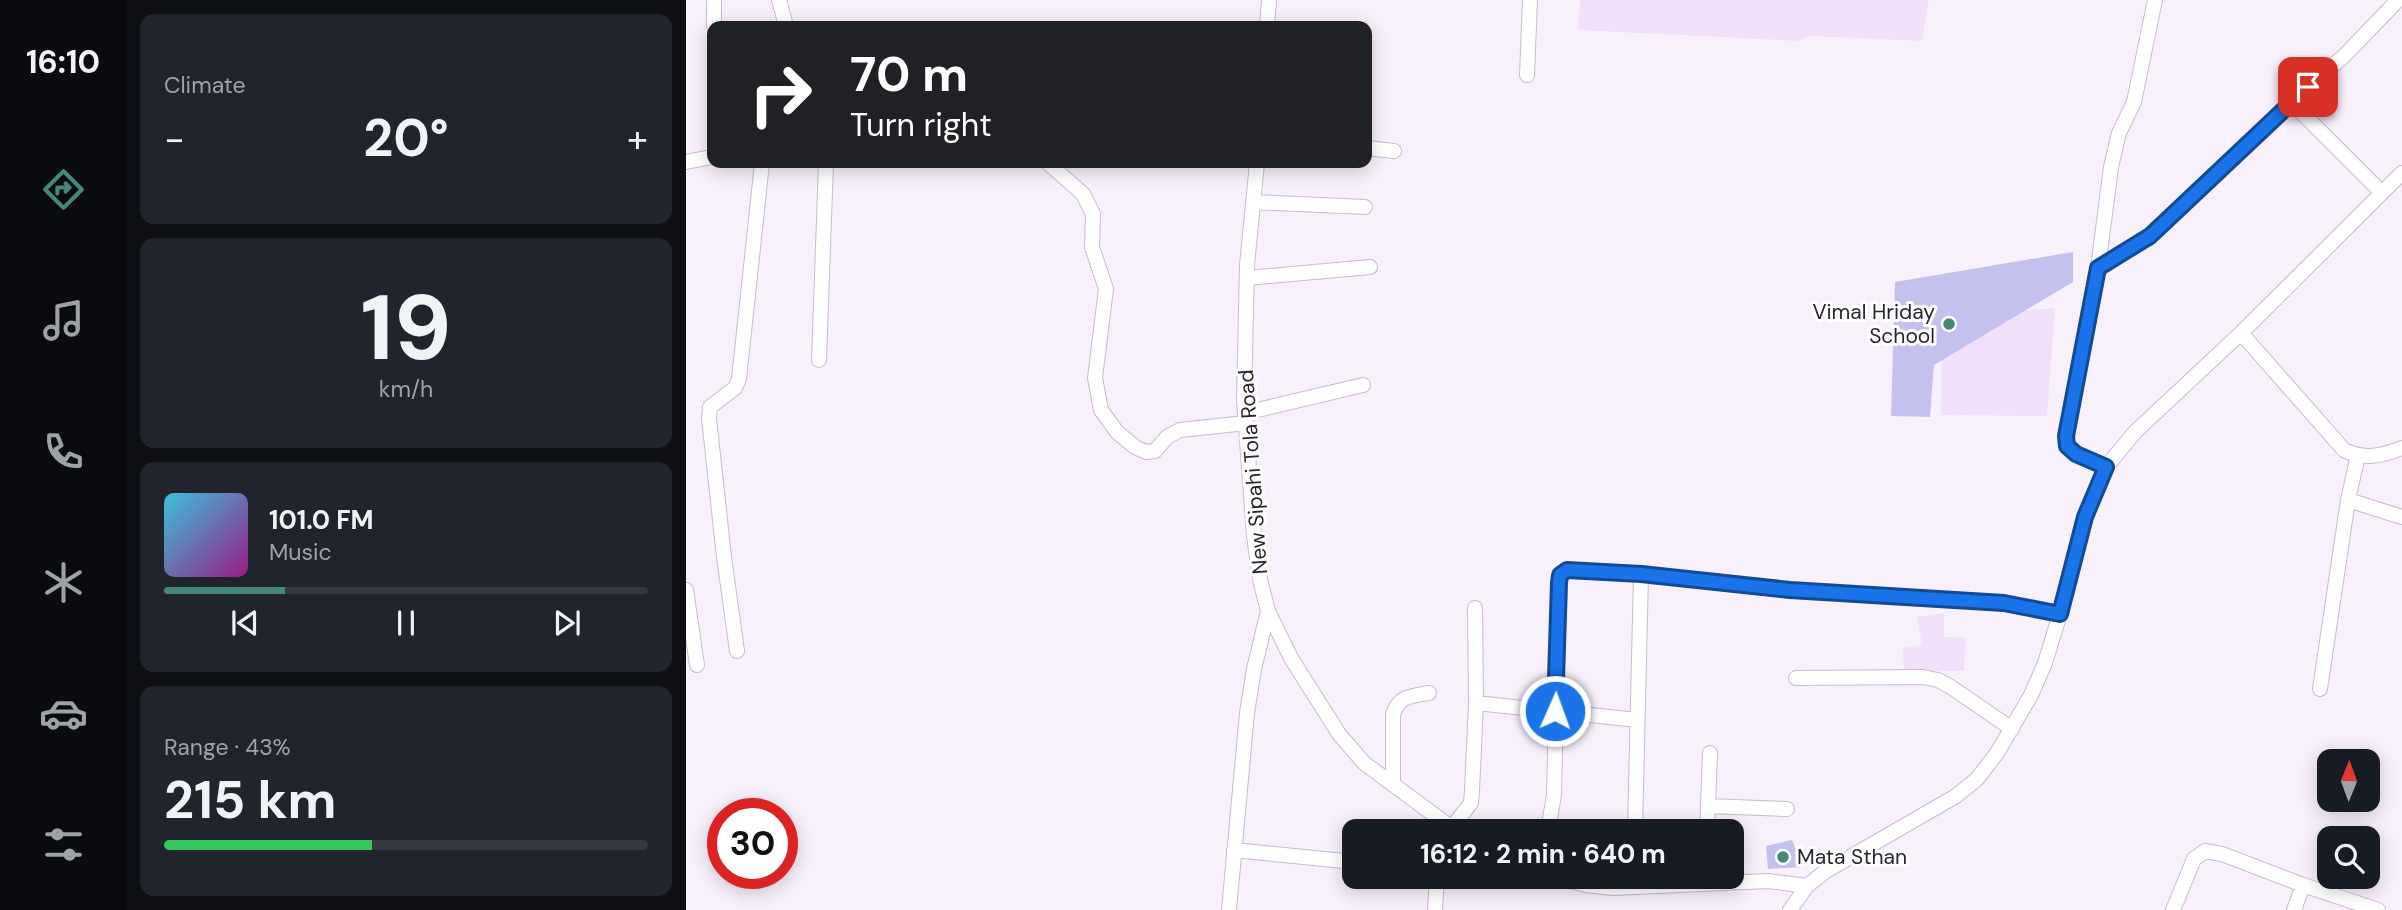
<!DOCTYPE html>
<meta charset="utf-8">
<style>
body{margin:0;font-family:"DM Sans",sans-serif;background:#20242c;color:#f1f3f6;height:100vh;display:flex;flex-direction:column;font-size:26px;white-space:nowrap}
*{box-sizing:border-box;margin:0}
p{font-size:23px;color:#9ea1a6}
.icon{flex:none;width:38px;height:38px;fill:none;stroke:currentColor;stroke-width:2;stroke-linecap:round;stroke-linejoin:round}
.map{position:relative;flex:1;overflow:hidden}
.drawer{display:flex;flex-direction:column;gap:14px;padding:14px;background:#0d0f14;width:560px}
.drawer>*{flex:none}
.guide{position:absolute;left:21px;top:21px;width:665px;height:147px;border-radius:14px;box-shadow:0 4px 18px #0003;background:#202124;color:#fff;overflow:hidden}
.needle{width:46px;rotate:1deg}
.tools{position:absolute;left:1631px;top:749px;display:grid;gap:14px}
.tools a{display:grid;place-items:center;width:63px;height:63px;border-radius:14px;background:#171b24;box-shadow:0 4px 18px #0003;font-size:35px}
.speed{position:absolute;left:21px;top:798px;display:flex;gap:14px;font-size:35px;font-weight:700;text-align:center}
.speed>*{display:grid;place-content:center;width:91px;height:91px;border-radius:50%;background:#171b24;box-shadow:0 4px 18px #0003;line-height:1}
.speed .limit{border:10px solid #d22;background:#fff;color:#111}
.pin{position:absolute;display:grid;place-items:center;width:60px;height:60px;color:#fff;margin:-30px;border-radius:14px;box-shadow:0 4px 10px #0006}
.me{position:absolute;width:77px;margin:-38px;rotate:2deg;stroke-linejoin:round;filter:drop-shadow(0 0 5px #0008)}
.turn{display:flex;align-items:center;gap:24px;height:147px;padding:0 28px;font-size:32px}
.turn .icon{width:91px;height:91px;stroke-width:2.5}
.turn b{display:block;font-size:49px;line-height:60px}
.big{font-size:52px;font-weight:700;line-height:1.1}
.drawer .tile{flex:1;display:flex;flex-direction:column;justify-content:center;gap:10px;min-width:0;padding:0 24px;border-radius:14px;background:#20242c}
.drawer .dial{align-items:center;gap:0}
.dial b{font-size:91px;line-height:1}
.song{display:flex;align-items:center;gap:21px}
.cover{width:84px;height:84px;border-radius:10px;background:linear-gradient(135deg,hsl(190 70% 55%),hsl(310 70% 35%))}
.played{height:7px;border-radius:4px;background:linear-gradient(90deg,#44887b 25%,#363941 25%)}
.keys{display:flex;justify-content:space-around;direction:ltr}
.heat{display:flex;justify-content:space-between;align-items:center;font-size:38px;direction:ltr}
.charge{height:10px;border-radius:5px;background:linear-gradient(90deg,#34c759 43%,#363941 0)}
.trip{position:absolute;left:656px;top:819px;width:402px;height:70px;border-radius:14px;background:#171b24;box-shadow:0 4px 18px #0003;font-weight:700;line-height:70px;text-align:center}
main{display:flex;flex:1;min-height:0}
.tabs{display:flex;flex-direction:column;width:126px;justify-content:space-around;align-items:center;background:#090b0e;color:#9ea1a6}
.tabs .icon{width:49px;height:49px}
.tabs .on{color:#44887b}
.tabs b{font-size:32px;color:#f1f3f6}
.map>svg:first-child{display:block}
.built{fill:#f2e0fb}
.building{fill:#c4c1ef}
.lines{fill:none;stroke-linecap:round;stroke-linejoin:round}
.minor-casing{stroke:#cab9d3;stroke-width:16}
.minor{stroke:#fff;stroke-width:14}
.route-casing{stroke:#114b97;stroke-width:18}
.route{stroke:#1a73e8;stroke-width:12}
.poi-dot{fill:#44887b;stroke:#fff;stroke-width:2.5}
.labels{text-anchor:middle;stroke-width:6;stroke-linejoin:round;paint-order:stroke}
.poi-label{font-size:21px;fill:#2a242e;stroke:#fff;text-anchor:end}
.street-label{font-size:21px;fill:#2a242e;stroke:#fff}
</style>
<main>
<nav class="tabs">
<b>16:10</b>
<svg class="icon on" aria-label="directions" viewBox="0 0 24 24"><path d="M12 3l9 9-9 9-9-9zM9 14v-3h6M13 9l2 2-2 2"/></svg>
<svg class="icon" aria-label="music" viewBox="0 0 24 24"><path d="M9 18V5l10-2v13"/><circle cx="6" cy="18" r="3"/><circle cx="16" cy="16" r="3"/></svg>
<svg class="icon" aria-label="phone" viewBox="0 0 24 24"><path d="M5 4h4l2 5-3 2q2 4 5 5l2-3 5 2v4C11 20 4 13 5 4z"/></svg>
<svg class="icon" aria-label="climate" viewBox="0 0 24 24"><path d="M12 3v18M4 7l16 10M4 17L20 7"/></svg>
<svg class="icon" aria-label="car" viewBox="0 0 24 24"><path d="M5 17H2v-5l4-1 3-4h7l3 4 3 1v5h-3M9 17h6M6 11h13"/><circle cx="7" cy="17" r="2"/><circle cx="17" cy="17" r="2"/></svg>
<svg class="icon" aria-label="filters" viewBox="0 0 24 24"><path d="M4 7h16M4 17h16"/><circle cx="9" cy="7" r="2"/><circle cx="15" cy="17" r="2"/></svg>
</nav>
<section class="drawer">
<div class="tile"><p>Climate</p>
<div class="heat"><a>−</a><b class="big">20°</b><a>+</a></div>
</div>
<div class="tile dial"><b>19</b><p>km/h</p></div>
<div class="tile">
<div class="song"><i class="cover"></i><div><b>101.0 FM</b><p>Music</p></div></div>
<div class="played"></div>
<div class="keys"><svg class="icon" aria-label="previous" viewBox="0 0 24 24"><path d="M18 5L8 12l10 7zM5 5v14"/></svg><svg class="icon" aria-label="pause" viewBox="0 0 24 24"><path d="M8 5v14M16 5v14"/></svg><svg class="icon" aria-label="next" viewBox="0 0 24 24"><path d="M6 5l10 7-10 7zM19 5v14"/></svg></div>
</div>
<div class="tile"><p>Range · 43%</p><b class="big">215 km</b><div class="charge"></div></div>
</section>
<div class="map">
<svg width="1716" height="910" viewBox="0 0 1716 910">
<rect width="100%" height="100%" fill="#f8f1fc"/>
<!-- built -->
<path class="built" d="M894,0H1243L1236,41L1124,36L1112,41L892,30Z
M1369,308L1361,416L1255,415L1256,316Z
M1258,613V637L1280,638L1278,671H1252L1218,677L1217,648L1236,645L1231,617Z"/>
<!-- building -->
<path class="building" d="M1387,252V282L1248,365L1244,417L1205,416L1209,282Z
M1106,840L1116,867L1082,869L1080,846Z"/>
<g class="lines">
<!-- minor casing -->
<g class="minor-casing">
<path id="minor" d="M93,0L100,26
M28,26V0
M581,26L583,0
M841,75L844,0
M1605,102L1695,192
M681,148L708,151
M0,162L26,157
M362,163L397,194L407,214L406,247L420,289L409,378L415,410L431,432L449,447L460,452L469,451L481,437L494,430L560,423
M571,163L561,265L558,400L568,536L574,580L582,611L605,658L653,734L678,763L770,831
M567,202L679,207
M1412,268L1464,236L1605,102L1658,56L1712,0
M561,278L684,267
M1555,333L1658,450C1678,460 1696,456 1716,448
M133,360L140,163
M559,413L677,385
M1420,467L1390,454L1381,446L1380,436L1412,268L1425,167L1433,133L1448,102L1469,0
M1662,500L1716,517
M0,590L11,665
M51,651L38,557L23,418L24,407L49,388L53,379L76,163
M1110,678L1237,677L1252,680L1265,687L1326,729
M1634,689L1662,500L1672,455
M790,703L951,720
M707,785V715C712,696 725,696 743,693
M1022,806L1101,809
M763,831L785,803L786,791L790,703L789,608
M862,831L868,795L873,583L874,575L881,570L955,574L1104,590L1317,603L1374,614
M949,831L955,574
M1021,831L1024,753
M548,850L668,862
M868,877L900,885L927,888L1082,881L1121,886
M543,910L561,713L568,669L582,611
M749,910L751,877
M1104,910L1121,886L1140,871L1270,796L1291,779L1311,753L1345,695L1359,663L1374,614L1399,517L1420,467L1449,432L1555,333L1716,173
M1487,910L1508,859L1519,851L1536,854L1617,885L1692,910
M1608,910L1617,885"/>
</g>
<!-- minor -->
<use href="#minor" class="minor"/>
</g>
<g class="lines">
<!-- route casing -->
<g class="route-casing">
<path id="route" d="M869,711L873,583L874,575L881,570L955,574L1104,590L1318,603L1374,614L1399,517L1420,467L1390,454L1381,446L1380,436L1412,268L1464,236L1622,87"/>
</g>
<!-- route -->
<use href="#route" class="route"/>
</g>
<!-- markers -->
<g class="poi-dot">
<circle cx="1263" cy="324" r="7"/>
<circle cx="1097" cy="857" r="7"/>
</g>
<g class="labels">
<!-- poi labels -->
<g class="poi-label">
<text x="1249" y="319">Vimal Hriday<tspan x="1249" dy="24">School</tspan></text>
<text x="1111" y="864" text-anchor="start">Mata Sthan</text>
</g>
<!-- street labels -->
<g class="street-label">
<text transform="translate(567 472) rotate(-94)" y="7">New Sipahi Tola Road</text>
</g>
</g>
</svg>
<div class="tools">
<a><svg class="needle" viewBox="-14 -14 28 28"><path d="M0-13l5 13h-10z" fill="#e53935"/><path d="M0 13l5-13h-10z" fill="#9ea1a6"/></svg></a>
<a><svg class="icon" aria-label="search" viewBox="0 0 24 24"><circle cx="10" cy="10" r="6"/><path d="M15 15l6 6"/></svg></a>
</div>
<div class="speed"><div class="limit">30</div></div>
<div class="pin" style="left:1622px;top:87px;background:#d93025"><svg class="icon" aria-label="arrive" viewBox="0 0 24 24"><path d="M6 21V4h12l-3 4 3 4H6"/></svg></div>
<svg class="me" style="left:869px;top:711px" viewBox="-20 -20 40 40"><circle r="17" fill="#1a73e8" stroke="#fff" stroke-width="3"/><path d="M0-11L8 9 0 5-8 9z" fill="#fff"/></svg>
<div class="trip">16:12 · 2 min · 640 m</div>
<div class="guide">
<div class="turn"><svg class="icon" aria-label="right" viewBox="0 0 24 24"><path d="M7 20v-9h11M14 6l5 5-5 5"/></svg><div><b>70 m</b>Turn right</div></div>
</div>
</div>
</main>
